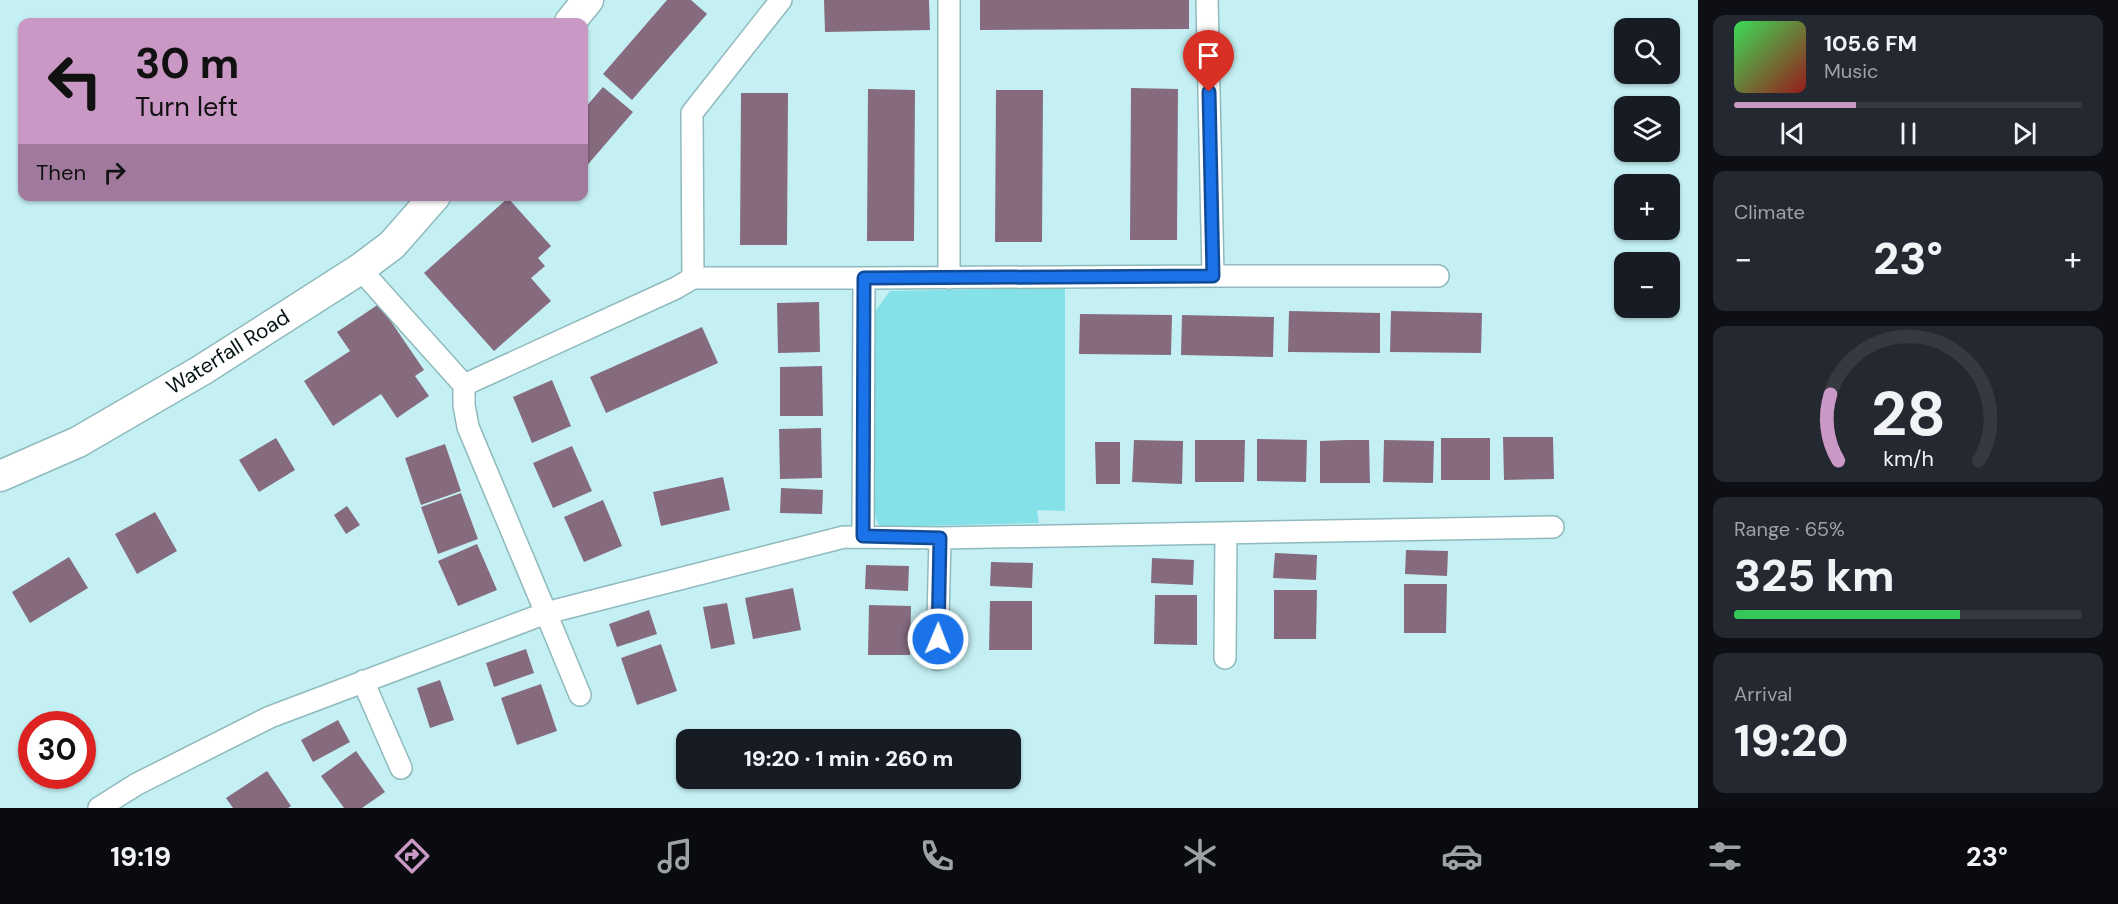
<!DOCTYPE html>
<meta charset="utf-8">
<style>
body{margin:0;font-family:"DM Sans",sans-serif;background:#242831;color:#f1f3f6;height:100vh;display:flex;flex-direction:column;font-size:22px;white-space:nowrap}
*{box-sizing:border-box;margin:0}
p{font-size:20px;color:#9ea1a6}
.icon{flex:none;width:33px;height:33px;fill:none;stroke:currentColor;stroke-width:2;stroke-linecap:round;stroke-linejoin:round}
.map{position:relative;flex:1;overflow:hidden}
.sheet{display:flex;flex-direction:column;gap:15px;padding:15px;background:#0d0f14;width:420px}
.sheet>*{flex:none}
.top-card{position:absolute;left:18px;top:18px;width:570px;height:183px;border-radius:12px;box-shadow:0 2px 4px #0004;background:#ca98c4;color:#111;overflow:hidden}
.buttons{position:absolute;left:1614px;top:18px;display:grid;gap:12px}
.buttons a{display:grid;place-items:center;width:66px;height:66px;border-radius:12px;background:#171b24;box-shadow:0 2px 4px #0004;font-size:30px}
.speed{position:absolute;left:18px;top:711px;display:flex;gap:12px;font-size:30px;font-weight:700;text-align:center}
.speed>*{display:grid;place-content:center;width:78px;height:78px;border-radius:50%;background:#171b24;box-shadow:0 2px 4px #0004;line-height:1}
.speed .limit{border:9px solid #d22;background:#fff;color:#111}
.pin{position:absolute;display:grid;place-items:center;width:51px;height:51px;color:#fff;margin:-62px -26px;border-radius:50% 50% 50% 0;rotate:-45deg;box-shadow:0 0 6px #0007}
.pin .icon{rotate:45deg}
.me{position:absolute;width:66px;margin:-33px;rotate:1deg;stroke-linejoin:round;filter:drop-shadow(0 0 4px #0008)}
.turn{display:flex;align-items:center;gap:21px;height:126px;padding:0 18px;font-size:27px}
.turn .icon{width:78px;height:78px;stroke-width:2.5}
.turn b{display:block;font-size:42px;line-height:51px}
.then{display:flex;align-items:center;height:57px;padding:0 18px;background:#0003;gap:12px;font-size:22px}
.big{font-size:45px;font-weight:800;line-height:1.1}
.sheet .widget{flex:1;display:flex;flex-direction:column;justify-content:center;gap:9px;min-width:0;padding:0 21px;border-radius:12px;background:#242831}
.sheet .dial{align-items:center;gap:0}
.dial svg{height:156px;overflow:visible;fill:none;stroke:#363941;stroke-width:7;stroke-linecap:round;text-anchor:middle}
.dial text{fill:#f1f3f6;stroke:none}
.song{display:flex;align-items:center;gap:18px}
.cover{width:72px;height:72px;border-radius:9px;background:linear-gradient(135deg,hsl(130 70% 55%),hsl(0 70% 35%))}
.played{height:6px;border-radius:3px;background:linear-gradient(90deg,#ca98c4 35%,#363941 35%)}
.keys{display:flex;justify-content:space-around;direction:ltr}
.heat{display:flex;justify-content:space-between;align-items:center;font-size:33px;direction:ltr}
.charge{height:9px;border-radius:4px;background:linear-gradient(90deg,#34c759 65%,#363941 0)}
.trip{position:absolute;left:676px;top:729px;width:345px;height:60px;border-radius:12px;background:#171b24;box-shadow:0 2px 4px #0004;font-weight:800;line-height:60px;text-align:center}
.tab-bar{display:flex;height:96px;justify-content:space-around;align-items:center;background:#090b0e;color:#9ea1a6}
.tab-bar .icon{width:42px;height:42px}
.tab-bar .active{color:#ca98c4}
.tab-bar b{font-size:27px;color:#f1f3f6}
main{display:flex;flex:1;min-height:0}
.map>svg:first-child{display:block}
.green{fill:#84e1e8}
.building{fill:#866b7f}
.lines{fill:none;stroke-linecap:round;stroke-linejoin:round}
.street-casing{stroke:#8fbabd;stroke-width:24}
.secondary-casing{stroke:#8fbabd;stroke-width:33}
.street{stroke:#fff;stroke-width:21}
.secondary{stroke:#fff;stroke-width:30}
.route-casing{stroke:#114b97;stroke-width:15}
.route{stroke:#1a73e8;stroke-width:10}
.labels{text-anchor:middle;stroke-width:4.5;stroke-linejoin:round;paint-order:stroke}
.street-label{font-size:21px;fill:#041415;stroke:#fff}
</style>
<main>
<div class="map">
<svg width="1698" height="808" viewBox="0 0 1698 808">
<rect width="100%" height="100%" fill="#c4f0f3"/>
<!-- green -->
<path class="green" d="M1065,288V511L1037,510L1039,523L880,527L875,517L874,313L890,291Z"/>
<!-- building -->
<path class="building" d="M667,0H691L707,14L632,100L603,74Z
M824,0H929L930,30L825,32Z
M980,0H1189V29L980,30Z
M603,87L633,112L584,169V109Z
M1131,88L1178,89L1177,240H1130Z
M868,89L915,90L914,241H867Z
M996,90H1043L1042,242H995Z
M741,93H788L787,245H740Z
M508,198L551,246L538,258L545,266L531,278L551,301L494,351L424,273Z
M819,302L820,352L778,353L777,303Z
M379,304L424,370L415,376L429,396L397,418L381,394L333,426L304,381L350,351L337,332Z
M1289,311L1380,313V353L1288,352Z
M1391,311L1482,313L1481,353L1390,352Z
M1080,314L1172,315L1171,355L1079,354Z
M1182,315L1274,317L1273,357L1181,355Z
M702,327L718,363L606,413L590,377Z
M822,366L823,416H780V367Z
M552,380L571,426L532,443L513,397Z
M821,428L822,478L780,479L779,429Z
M1503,437H1553L1554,479L1504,480Z
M276,438L295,470L259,492L239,460Z
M1441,438H1490V480H1441Z
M1257,439L1307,440L1306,482L1257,481Z
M1134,440L1183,441L1182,484L1132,482Z
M1195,440H1245L1244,482H1195Z
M1345,440H1369L1370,483H1320V441Z
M1384,440L1434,441L1433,483L1383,482Z
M1095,442H1120V484H1096Z
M445,444L461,491L421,505L405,458Z
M572,446L592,491L553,508L533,463Z
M723,477L730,510L661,526L653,492Z
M781,488L823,490L822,514L780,513Z
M461,493L478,539L438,554L421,507Z
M603,500L622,546L584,562L564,517Z
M347,506L360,525L346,534L334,515Z
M155,512L177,551L137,574L115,534Z
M477,544L497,590L458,606L438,561Z
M1406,550L1448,551L1447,576L1405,574Z
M1275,553L1317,555L1316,580L1273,578Z
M69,557L88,588L30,623L12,592Z
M1152,558L1194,560L1193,585L1151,583Z
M991,562L1033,563L1032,588L990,586Z
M866,565L909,566L908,591L865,589Z
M1404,584H1447L1446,633H1404Z
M793,588L801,630L753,639L745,598Z
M1274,590H1317L1316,639H1274Z
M1155,595H1197V645L1154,644Z
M990,601H1032V650H989Z
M727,603L735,644L711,649L703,607Z
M869,605L911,606L910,655H868Z
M649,610L657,634L617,647L609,624Z
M661,644L677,691L637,705L621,658Z
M526,649L534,673L494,687L486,663Z
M440,680L454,720L430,728L417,688Z
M541,684L557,731L517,745L501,698Z
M338,720L350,742L313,762L301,740Z
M356,751L385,792L362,808H344L321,776Z
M267,771L291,806L288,808H233L226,798Z"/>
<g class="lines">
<!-- street casing -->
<g class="street-casing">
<path id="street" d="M1213,276H1438
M693,278L692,113L781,0
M864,278L1213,276L1207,0
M949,278V0
M464,385L676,288L693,278H864L863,536
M1225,658L1226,533
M937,659L940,538
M363,681L401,768
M580,695L546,613L844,537L940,538L1553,527
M99,808L137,784L270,717L546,613L468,427L464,405V385L360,269"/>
</g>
<!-- secondary casing -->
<g class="secondary-casing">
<path id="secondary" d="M570,22L588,0
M0,476L78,442L202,370L360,269L392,245L435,196"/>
</g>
<!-- street -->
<use href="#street" class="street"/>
<!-- secondary -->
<use href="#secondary" class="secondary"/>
</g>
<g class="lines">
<!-- route casing -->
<g class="route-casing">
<path id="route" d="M938,639L940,538L863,536L864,278L1213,276L1209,92"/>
</g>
<!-- route -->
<use href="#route" class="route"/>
</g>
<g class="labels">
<!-- street labels -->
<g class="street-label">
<text transform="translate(228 352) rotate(-32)" y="7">Waterfall Road</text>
</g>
</g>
</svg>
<div class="buttons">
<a><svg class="icon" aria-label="search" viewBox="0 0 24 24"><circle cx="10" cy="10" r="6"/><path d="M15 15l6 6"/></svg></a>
<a><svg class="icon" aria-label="layers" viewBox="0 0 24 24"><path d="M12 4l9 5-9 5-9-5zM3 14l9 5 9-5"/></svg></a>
<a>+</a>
<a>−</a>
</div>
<div class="speed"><div class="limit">30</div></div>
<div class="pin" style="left:1209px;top:92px;background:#d93025"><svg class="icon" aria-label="arrive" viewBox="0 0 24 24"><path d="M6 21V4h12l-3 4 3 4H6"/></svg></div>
<svg class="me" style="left:938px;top:639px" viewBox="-20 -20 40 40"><circle r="17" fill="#1a73e8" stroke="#fff" stroke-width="3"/><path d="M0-11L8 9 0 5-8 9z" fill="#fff"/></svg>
<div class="trip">19:20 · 1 min · 260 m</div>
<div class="top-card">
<div class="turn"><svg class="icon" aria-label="left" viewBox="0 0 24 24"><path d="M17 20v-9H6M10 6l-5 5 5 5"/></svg><div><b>30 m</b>Turn left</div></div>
<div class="then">Then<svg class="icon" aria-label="right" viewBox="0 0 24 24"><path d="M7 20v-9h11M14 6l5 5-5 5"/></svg></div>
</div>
</div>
<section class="sheet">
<div class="widget">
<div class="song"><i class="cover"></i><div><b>105.6 FM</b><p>Music</p></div></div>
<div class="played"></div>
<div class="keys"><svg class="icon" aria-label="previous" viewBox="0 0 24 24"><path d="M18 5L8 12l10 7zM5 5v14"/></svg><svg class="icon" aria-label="pause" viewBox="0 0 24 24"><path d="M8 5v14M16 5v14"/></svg><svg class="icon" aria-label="next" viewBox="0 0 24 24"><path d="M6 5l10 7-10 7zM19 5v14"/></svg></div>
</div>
<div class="widget"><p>Climate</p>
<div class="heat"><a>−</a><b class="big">23°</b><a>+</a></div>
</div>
<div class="widget dial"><svg viewBox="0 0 100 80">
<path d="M14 69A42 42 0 1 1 86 69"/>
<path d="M14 69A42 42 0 0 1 10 35" stroke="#ca98c4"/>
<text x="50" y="56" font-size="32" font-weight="700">28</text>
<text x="50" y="72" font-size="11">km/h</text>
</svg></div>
<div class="widget"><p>Range · 65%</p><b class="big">325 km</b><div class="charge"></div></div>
<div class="widget"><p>Arrival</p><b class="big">19:20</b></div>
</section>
</main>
<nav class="tab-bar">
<b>19:19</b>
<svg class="icon active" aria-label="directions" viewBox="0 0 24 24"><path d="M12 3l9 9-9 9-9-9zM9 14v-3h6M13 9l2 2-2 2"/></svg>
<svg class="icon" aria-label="music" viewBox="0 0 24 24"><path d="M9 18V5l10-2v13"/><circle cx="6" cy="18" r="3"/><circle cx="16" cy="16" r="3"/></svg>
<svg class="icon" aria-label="phone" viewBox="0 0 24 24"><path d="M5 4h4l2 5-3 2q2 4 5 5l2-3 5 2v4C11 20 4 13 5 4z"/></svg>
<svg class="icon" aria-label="climate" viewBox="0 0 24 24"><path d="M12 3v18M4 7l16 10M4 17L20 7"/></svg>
<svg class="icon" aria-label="car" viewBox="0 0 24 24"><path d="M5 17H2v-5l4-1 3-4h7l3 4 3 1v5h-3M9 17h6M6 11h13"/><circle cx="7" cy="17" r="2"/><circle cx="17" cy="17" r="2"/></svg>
<svg class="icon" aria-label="filters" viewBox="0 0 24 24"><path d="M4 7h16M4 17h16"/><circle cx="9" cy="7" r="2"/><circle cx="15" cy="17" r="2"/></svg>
<b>23°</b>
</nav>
